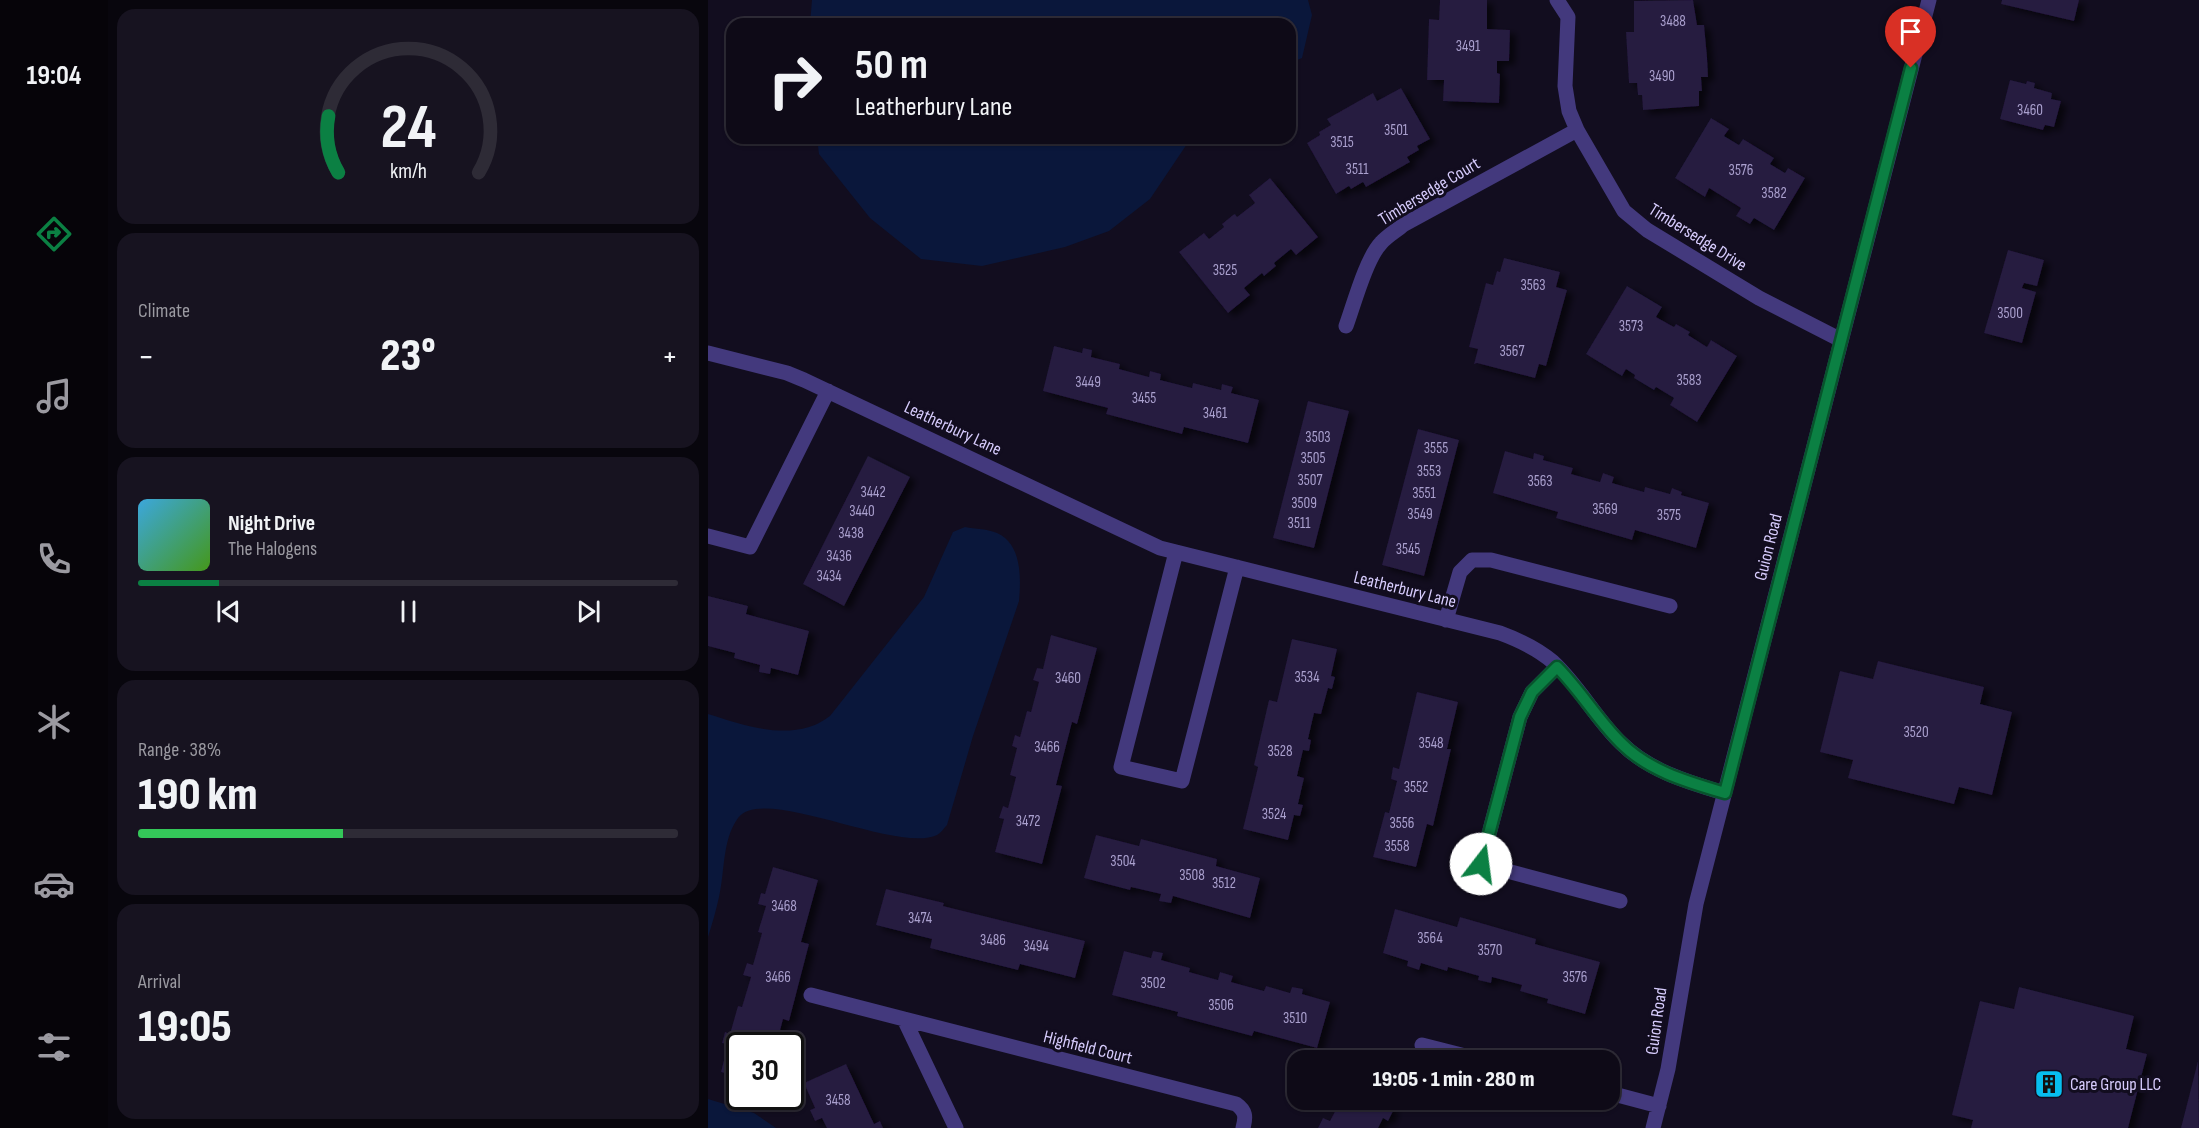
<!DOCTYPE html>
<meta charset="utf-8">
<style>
body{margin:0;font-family:"Sofia Sans Condensed",sans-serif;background:#171320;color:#f1f3f6;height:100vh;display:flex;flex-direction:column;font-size:22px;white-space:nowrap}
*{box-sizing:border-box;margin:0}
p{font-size:20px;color:#9b9aa1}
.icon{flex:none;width:33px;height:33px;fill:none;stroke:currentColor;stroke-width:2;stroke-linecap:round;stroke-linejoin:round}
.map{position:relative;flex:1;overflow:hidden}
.panel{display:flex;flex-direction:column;gap:9px;padding:9px;background:#08060d;width:600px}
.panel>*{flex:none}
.top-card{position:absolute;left:18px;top:18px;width:570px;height:126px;border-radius:18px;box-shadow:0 2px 4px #0004,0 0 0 2px #2e2b36;background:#0e0a17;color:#f1f3f6;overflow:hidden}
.speed{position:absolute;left:18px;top:1032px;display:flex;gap:12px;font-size:30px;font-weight:700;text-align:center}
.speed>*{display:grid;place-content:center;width:78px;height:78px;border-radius:50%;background:#0e0a17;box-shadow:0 2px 4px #0004,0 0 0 2px #2e2b36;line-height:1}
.speed .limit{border:3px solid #111;border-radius:9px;background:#fff;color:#111}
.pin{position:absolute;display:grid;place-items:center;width:51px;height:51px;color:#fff;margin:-62px -26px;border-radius:50% 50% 50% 0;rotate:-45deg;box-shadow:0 0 6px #0007}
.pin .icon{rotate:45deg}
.me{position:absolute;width:66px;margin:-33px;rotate:15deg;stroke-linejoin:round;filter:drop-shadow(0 0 4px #0008)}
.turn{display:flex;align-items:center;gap:21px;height:126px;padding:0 30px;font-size:27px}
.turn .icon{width:78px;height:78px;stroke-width:2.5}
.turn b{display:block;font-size:42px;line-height:51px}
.big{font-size:45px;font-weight:800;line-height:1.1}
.panel .card{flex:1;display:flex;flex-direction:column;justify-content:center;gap:9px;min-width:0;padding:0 21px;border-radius:18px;background:#171320}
.panel .dial{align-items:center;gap:0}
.dial svg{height:156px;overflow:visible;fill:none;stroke:#2e2b36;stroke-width:7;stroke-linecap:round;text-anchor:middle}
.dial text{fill:#f1f3f6;stroke:none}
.song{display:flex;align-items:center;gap:18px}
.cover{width:72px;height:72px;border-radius:9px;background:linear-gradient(135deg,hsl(200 70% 55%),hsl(100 70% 35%))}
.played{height:6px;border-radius:3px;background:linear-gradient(90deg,#0b8043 15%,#2e2b36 15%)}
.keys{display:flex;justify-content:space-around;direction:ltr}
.heat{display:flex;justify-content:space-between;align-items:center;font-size:33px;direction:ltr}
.charge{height:9px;border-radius:4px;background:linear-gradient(90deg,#34c759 38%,#2e2b36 0)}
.trip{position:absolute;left:579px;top:1050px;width:333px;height:60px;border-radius:18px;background:#0e0a17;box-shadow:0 2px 4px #0004,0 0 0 2px #2e2b36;font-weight:800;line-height:60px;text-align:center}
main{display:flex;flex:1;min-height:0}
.tab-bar{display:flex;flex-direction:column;width:108px;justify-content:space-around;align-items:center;background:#060409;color:#9b9aa1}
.tab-bar .icon{width:42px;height:42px}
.tab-bar .current{color:#0b8043}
.tab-bar b{font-size:27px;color:#f1f3f6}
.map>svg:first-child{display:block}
.water{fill:#0a173b}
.building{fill:#251a3f;filter:url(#shadow)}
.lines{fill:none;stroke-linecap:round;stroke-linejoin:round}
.minor{stroke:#43397d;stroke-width:15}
.route-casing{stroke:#07532c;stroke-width:15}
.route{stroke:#0b8043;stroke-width:10}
.labels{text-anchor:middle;stroke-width:6;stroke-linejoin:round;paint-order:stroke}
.number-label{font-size:15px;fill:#aaa0ce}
.street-label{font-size:18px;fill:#d7ccfd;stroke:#120d1f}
.poi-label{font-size:18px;fill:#d7ccfd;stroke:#120d1f;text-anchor:start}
</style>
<main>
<nav class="tab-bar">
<b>19:04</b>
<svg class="icon current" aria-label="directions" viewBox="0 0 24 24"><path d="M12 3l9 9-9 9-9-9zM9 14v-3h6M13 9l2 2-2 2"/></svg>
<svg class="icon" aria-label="music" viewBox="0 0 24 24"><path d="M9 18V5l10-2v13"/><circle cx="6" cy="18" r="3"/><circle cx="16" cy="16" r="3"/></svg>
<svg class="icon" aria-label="phone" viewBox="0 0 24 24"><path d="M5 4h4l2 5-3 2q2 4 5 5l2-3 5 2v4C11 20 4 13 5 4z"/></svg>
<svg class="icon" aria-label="climate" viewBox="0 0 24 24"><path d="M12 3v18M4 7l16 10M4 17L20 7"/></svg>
<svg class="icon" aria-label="car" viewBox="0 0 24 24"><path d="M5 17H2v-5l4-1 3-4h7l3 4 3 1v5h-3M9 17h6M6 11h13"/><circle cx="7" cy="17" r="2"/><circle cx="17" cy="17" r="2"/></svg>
<svg class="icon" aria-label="filters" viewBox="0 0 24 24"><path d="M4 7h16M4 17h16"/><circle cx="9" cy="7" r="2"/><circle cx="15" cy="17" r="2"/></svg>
</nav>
<section class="panel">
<div class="card dial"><svg viewBox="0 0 100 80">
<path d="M14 69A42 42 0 1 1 86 69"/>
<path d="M14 69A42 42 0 0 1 9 40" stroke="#0b8043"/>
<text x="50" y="56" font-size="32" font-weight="700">24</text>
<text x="50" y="72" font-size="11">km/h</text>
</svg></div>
<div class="card"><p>Climate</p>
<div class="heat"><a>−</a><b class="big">23°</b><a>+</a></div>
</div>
<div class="card">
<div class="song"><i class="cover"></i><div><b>Night Drive</b><p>The Halogens</p></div></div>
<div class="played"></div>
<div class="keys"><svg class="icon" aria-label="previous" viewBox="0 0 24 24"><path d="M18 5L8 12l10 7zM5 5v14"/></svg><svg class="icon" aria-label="pause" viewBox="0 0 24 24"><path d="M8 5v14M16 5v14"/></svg><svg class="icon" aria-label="next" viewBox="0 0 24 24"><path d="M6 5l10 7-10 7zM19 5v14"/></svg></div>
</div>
<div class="card"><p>Range · 38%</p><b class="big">190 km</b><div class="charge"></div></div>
<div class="card"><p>Arrival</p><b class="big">19:05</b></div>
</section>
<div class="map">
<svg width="1491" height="1128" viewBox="0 0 1491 1128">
<defs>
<filter id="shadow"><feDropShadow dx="6" dy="4" stdDeviation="3" flood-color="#0009"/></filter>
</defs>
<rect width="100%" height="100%" fill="#120d1f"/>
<!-- water -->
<path class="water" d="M104,0H600L604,15L594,58L582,63V24H102Z
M109,138H483L442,199L401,231L357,247L274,266L213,259L162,218L111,154Z
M257,527C267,529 280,529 289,533C314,544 313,578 311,601L265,736L239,825C236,828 233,833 229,835C189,854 55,784 30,818C14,840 17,872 11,897C8,911 4,924 0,937V714C32,724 68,737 101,727C109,725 116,720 122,716L216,597L245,532Z
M0,1099L46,1113L68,1128H0Z"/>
<!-- building -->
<path class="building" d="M732,0H779V29L802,30L801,61H789V73L792,74L791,103L735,101L736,80H719L721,19L731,20Z
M985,0L989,25H996L999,57L1000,77H993L994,91H991V106L935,110L934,95H930L929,83H921L918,32H926V1Z
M1294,0H1371L1366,21L1293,4Z
M1302,80L1318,84L1319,81L1327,83L1326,88L1344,93L1343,99L1353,101L1346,127L1337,125L1335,130L1292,119Z
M693,88L722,139L709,146L711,150L699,157L702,162L658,187L655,182L643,189L641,186L628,194L599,143L612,135L611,132L623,125L619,119L665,93L669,101Z
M1003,118L1021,129L1016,136L1031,145L1035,139L1066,158L1062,164L1077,173L1080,168L1097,178L1066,230L1046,218L1042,224L1030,217L1028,216L1033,208L1001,188L997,197L967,178Z
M562,178L610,237L588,255L583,249L566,263L568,266L556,276L554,273L536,288L542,295L520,313L471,252L496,233L501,239L516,227L514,224L525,215L527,214L529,217L547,203L541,195Z
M1300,250L1336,260L1329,286L1316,283L1314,288L1328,292L1314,343L1276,333Z
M796,258L852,272L848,287L859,290L838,366L831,364L827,378L769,363L766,364L770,349L761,347L778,283L785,285L789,271L792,272Z
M919,286L954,307L948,317L966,327L968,324L982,332L980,335L999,347L1003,340L1029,356L989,422L962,405L966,398L948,387L946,390L926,378L927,375L918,369L914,376L878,354Z
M346,346L374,353L375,348L384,350L383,357L412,364L411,369L441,377L442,371L453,374L452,380L484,388L485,383L513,390L514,384L525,387L523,393L551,400L540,443L476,427L474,434L398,414L400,408L335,391Z
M600,401L641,411L606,548L565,538Z
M710,429L751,440L716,576L674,565Z
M797,451L825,459L826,453L836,456L835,460L865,468L863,474L892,482L895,473L906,477L904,483L936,492L937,487L962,494L964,488L974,492L973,495L1001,503L988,548L927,530L924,540L921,539L848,518L850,512L785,493Z
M160,456L202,477L136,606L95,584Z
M0,596L40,606L38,614L101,631L90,675L63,668L62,674L51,672L52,665L26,658L27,653L0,646Z
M343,635L389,648L369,724L364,722L348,785L354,786L334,864L287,852L296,819L291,818L295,806L300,808L308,777L302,775L309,748L304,746L307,735L312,737L319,711L323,712L331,682L325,680L329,668L335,669Z
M584,639L629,649L623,676L627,677L624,689L620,688L613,714L606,713L600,739L603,740L601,751L595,750L589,776L596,778L590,804L595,805L592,816L586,815L580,840L535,829L550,767L546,765L561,700L569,702Z
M1170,661L1276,687L1272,704L1304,712L1284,795L1251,787L1246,804L1140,778L1145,760L1112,752L1132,671L1165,679Z
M709,692L750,702L739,749H743L725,826L719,824L708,867L665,857L677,812L681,813L689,781L683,779L685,767L691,769Z
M388,835L431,846L433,839L509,859L508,866L552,878L542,918L465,896L463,903L451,901L453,894L423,887L422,890L376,878Z
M65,867L110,880L93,942L101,944L81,1021L75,1019L68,1046H32V1077L13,1072L20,1044L14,1043L17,1032L22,1034L30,1006L34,1007L43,977L35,975L39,963L45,965L54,933L50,932L58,906L50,904L53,893L57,894Z
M178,889L236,903L235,906L377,941L367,978L312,964L310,970L222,948L224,939L168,925Z
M687,909L749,927L752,917L828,939L827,944L892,962L877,1014L839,1003L840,999L812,991L814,985L784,977L783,983L770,980L771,976L740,967L739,971L713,963L711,970L699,966L700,961L675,953Z
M416,951L443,958L445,951L455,953L453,960L482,968L481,972L510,980L512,972L525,976L523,982L556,991L558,986L582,993L584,987L595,989L594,994L622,1002L609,1048L546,1031L544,1036L469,1016L470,1012L404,995Z
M1311,987L1426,1016L1418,1049L1439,1054L1420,1128H1263L1265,1120L1244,1115L1272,1001L1306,1009Z
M1490,1061L1491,1128H1473Z
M138,1064L166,1124L172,1121L175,1128H119L114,1118L107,1121L102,1110L107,1108L96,1083Z
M633,1100H686L681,1109L685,1111L680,1121L675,1118L670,1128H610L615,1118L622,1121Z"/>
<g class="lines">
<!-- minor -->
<path class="minor" d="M849,0L860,17L857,86L861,111L869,130L916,211L939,230L1051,298L1133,340
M638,326C646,304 658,259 673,243C679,236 688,231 695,225L869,130
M0,353L79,373L96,380L452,548L792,633C811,640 830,649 845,662C871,686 888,719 913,743C941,771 980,782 1016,793
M0,536L42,547L120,391
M468,552L413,767L474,781L529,567
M738,620L752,572L764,560H783L962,606
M849,667L824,692L812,717L773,864L912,901
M103,995L196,1019L248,1128
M196,1019L528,1104C538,1111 538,1117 535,1128
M714,1045L773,1060
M902,1093L951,1106
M945,1128L960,1069L988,904L1221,0"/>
</g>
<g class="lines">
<!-- route casing -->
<g class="route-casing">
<path id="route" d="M773,864L812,717L824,692L849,667C872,690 889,719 912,742C940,771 980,782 1017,793L1203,68"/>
</g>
<!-- route -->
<use href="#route" class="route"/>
</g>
<!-- icons -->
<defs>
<g id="building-square" transform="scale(1.5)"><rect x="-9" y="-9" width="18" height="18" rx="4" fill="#07beef" stroke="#120d1f"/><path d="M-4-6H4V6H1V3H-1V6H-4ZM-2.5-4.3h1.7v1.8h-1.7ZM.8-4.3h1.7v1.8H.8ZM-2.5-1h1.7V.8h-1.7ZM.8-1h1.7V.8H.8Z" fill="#111"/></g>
</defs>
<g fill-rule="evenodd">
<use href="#building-square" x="1341" y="1084"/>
</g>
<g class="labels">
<!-- number labels -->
<g class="number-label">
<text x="965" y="26">3488</text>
<text x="760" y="51">3491</text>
<text x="954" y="81">3490</text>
<text x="1322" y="115">3460</text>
<text x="688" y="135">3501</text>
<text x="634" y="147">3515</text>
<text x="649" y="174">3511</text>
<text x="1033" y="175">3576</text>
<text x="1066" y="198">3582</text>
<text x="517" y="275">3525</text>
<text x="825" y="290">3563</text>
<text x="1302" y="318">3500</text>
<text x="923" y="331">3573</text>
<text x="804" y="356">3567</text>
<text x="981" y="385">3583</text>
<text x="380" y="387">3449</text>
<text x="436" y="403">3455</text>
<text x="507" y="418">3461</text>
<text x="610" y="442">3503</text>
<text x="728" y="453">3555</text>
<text x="605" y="463">3505</text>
<text x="721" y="476">3553</text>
<text x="602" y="485">3507</text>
<text x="832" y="486">3563</text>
<text x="165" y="497">3442</text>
<text x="716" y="498">3551</text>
<text x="596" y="508">3509</text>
<text x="897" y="514">3569</text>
<text x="154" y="516">3440</text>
<text x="712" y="519">3549</text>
<text x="961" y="520">3575</text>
<text x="591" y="528">3511</text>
<text x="143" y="538">3438</text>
<text x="700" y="554">3545</text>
<text x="131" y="561">3436</text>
<text x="121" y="581">3434</text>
<text x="599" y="682">3534</text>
<text x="360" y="683">3460</text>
<text x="1208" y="737">3520</text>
<text x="723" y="748">3548</text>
<text x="339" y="752">3466</text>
<text x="572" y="756">3528</text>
<text x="708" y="792">3552</text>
<text x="566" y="819">3524</text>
<text x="320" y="826">3472</text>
<text x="694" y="828">3556</text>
<text x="689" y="851">3558</text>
<text x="415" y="866">3504</text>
<text x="484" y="880">3508</text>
<text x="516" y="888">3512</text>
<text x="76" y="911">3468</text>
<text x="212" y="923">3474</text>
<text x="722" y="943">3564</text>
<text x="285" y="945">3486</text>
<text x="328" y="951">3494</text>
<text x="782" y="955">3570</text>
<text x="70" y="982">3466</text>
<text x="867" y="982">3576</text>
<text x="445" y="988">3502</text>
<text x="513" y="1010">3506</text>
<text x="587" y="1023">3510</text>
<text x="130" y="1105">3458</text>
</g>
<!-- street labels -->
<g class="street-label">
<text transform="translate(721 191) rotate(-31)" y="6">Timbersedge Court</text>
<text transform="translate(990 237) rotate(32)" y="6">Timbersedge Drive</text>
<text transform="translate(245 428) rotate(25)" y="6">Leatherbury Lane</text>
<text transform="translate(1060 547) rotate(-76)" y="6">Guion Road</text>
<text transform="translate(697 589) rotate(14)" y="6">Leatherbury Lane</text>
<text transform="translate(948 1021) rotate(-82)" y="6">Guion Road</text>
<text transform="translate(380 1047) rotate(14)" y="6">Highfield Court</text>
</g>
<!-- poi labels -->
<g class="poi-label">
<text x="1362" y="1090">Care Group LLC</text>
</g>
</g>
</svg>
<div class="speed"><div class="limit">30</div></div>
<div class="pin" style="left:1203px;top:68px;background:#d93025"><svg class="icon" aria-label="arrive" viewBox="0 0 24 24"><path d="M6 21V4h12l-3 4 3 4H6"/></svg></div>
<svg class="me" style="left:773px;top:864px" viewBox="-20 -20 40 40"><circle r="19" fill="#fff"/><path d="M0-13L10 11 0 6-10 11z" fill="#0b8043"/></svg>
<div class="trip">19:05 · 1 min · 280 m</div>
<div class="top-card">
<div class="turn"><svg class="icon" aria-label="right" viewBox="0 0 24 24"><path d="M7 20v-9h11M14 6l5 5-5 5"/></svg><div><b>50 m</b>Leatherbury Lane</div></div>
</div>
</div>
</main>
